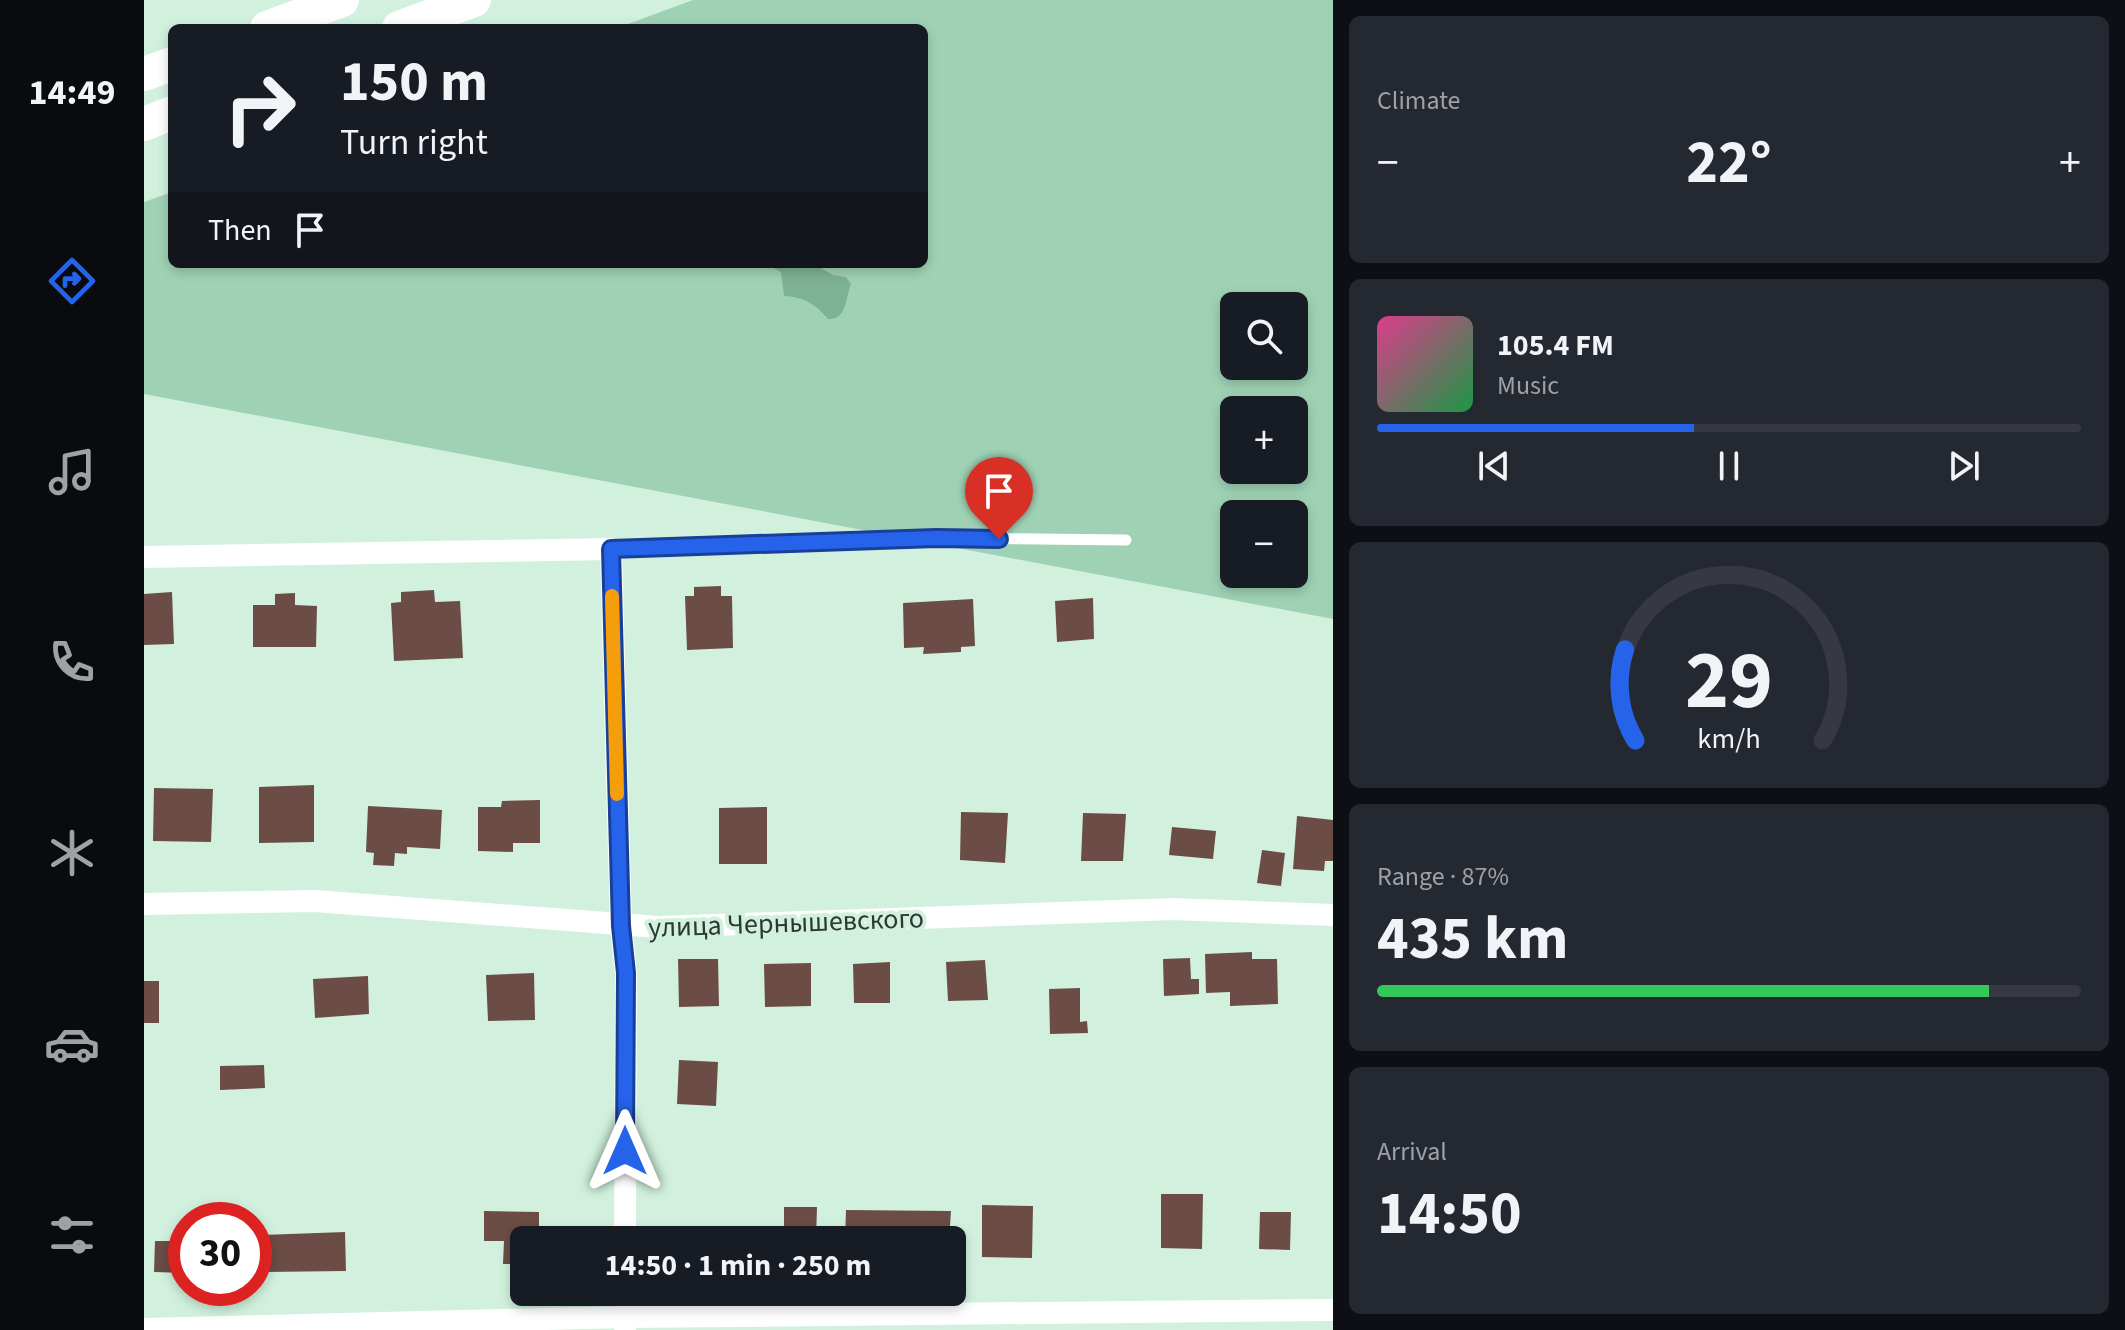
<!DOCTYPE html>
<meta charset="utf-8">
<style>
body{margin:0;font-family:"Source Sans 3",sans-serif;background:#242831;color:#f1f3f6;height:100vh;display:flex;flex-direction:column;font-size:30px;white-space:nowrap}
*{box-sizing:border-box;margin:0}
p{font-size:26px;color:#9ea1a6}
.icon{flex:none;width:44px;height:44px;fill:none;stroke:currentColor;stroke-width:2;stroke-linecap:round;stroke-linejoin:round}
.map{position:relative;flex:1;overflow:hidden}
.drawer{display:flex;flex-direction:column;gap:16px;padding:16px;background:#0d0f14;width:792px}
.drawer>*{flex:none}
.guide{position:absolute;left:24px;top:24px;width:760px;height:244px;border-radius:12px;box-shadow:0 4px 12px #0003;background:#171b24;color:#f1f3f6;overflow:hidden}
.controls{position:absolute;left:1076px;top:292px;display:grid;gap:16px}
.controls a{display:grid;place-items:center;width:88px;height:88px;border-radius:12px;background:#171b24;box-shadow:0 4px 12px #0003;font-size:40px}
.speed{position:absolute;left:24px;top:1202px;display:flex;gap:16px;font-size:40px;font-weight:700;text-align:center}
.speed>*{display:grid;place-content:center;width:104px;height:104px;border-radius:50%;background:#171b24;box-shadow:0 4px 12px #0003;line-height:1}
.speed .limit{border:12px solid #d22;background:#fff;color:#111}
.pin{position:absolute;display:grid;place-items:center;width:68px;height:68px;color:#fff;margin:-82px -34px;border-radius:50% 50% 50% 0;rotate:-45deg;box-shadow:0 0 8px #0007}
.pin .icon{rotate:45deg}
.me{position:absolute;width:88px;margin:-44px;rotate:0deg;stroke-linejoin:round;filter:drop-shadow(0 0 6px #0008)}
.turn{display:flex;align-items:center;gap:28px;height:168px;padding:0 40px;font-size:36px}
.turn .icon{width:104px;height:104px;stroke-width:2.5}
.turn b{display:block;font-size:56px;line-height:68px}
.then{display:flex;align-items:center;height:76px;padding:0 40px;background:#0003;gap:16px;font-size:30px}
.big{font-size:60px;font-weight:700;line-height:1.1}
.drawer .widget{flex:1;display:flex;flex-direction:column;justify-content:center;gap:12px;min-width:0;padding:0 28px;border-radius:12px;background:#242831}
.drawer .dial{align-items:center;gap:0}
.dial svg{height:208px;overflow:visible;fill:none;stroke:#363941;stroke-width:7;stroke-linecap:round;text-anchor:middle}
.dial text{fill:#f1f3f6;stroke:none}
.song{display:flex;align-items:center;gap:24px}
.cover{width:96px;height:96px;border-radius:12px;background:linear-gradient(135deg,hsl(330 70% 55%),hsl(140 70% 35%))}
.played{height:8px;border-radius:4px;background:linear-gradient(90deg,#2563eb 45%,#363941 45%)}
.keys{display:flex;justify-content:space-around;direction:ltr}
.heat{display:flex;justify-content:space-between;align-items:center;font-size:44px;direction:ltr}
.charge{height:12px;border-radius:6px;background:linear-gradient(90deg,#34c759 87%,#363941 0)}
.trip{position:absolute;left:366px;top:1226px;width:456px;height:80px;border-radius:12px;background:#171b24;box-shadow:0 4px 12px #0003;font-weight:700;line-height:80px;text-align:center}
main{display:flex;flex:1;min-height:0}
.dock{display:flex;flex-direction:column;width:144px;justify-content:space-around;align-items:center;background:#090b0e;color:#9ea1a6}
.dock .icon{width:56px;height:56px}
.dock .on{color:#2563eb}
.dock b{font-size:36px;color:#f1f3f6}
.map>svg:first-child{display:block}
.green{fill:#9fd2b5;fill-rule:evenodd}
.water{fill:#7eb294}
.building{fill:#6b4d46}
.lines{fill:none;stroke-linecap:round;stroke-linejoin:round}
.lane{stroke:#fff;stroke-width:11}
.street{stroke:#fff;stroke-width:22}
.primary{stroke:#fff;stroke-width:34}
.route-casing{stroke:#184099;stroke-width:20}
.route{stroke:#2563eb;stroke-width:14}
.slow{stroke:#f59e0b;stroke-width:14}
.labels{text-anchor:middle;stroke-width:8;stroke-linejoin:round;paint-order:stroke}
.street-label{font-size:28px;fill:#2c3831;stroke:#d1f1de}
</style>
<main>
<nav class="dock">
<b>14:49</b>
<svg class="icon on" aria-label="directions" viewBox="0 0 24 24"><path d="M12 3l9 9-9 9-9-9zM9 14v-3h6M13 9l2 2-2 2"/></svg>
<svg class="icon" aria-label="music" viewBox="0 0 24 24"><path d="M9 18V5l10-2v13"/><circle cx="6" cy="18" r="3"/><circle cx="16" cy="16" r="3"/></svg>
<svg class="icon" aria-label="phone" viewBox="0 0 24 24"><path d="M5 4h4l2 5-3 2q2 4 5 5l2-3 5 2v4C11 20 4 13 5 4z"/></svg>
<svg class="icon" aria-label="climate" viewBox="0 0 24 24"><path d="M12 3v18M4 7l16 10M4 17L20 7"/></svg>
<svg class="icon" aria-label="car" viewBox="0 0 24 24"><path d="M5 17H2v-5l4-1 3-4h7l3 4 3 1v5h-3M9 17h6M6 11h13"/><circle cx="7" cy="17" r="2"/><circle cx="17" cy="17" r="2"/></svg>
<svg class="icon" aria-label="filters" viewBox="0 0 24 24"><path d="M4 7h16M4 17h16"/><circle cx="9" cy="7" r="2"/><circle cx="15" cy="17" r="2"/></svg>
</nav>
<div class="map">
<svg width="1189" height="1330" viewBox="0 0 1189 1330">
<rect width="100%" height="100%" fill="#d1f1de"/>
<!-- green -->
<path class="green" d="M549,0H1189V619L0,394V202L28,192V264H780V28H473ZM1090,306H1150V366H1090ZM1090,410H1150V470H1090ZM1090,514H1150V574H1090Z"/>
<!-- water -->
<path class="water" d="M622,264H669L689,275L702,277L707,284C701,299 703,320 684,319C673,305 658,296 640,296L637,272Z"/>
<!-- building -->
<path class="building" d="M577,586V596H588L589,648L543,650L541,596H550V587Z
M290,590L291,602L316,601L319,658L250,661L247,603L257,602V592Z
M28,592L30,644L0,645V594Z
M151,593V605L173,606L172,647H109V605H131V594Z
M949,598L950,639L913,642L911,601Z
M829,599L831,646L817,647V652L779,654L780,647L760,648L759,603Z
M170,785V842L115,843V787Z
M10,788L69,789L67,842L9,841Z
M396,800V843H369V852L334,851V807H357L358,801Z
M224,806L298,810L296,849L263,847V854L251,853L250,866L229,865L230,853L222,852Z
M623,807V864H575V808Z
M817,812L864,813L861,863L816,860Z
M939,813L982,814L979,861H937Z
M1153,816L1189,820V861H1181L1180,871L1149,869Z
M1028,827L1072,831L1069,859L1025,855Z
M1118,850L1141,853L1137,886L1113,883Z
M1108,952V959H1133L1134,1004L1086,1006V992L1062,993L1061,954Z
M1046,958L1047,979H1055V994L1020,996L1019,959Z
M534,959H574L575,1006L535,1007Z
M841,960L844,1000L804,1001L802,962Z
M746,962V1003H710L709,964Z
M667,963V1006L621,1007L620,964Z
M390,973L391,1020L344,1021L342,975Z
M224,976L225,1014L171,1018L169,979Z
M0,981H15V1023H0Z
M936,988V1022L943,1021L944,1033L906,1034L905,989Z
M535,1060L574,1062L572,1106L533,1104Z
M120,1065L121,1088L76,1090V1066Z
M1017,1194H1059L1058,1249L1017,1248Z
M838,1205L889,1206L888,1258L838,1257Z
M640,1207H673L672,1240H640Z
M702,1210L807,1211L805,1240H701Z
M340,1211L395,1212V1239L380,1240V1264H359L360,1241H340Z
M1116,1212H1147L1146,1250L1115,1249Z
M201,1232L202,1271L120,1272L118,1235Z
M11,1241H42V1273L10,1272Z"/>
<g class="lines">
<!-- lane -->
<path class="lane" d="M467,549L792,538L982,540"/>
<!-- street -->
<path class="street" d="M0,557L467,549L477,926L482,973L481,1240
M0,904L171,901L515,927L1029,909L1189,915
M481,1292V1329
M0,1329L481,1317L1189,1310"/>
<!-- primary -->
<path class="primary" d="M123,28L198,0
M255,28L330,0
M0,74L28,64
M0,124L28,113"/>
</g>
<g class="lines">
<!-- route casing -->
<g class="route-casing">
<path id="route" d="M481,1151L482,973L477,926L467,549L792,538L855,539"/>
</g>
<!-- route -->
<use href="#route" class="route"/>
<!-- slow -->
<path class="slow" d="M468,596L473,794"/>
</g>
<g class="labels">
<!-- street labels -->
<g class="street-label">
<text transform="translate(642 922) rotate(-2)" y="10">улица Чернышевского</text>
</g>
</g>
</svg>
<div class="controls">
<a><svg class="icon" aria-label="search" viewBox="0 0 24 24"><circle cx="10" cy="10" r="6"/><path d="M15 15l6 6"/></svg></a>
<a>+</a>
<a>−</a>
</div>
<div class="speed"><div class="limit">30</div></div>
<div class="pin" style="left:855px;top:539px;background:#d93025"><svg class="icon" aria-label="arrive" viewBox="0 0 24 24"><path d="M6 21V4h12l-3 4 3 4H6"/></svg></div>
<svg class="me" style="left:481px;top:1151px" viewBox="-20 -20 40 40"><path d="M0-17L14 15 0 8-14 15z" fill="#2563eb" stroke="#fff" stroke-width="4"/></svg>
<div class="trip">14:50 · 1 min · 250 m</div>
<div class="guide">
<div class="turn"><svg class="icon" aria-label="right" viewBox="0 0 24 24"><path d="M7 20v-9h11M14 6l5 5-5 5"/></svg><div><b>150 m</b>Turn right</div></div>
<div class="then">Then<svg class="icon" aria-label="arrive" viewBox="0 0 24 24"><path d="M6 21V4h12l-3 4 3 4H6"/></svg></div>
</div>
</div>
<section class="drawer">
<div class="widget"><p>Climate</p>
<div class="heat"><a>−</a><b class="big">22°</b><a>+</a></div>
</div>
<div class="widget">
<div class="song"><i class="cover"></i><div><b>105.4 FM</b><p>Music</p></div></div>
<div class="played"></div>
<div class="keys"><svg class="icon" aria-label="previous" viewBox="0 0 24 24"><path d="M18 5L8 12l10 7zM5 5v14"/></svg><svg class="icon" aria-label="pause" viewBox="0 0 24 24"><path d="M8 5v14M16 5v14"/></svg><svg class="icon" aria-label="next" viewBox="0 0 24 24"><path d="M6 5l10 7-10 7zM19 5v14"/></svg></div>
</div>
<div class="widget dial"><svg viewBox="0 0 100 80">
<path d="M14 69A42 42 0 1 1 86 69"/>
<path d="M14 69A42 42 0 0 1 10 34" stroke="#2563eb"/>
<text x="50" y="56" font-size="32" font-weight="700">29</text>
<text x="50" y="72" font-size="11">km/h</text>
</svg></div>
<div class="widget"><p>Range · 87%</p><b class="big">435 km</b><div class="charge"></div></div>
<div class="widget"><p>Arrival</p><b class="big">14:50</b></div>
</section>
</main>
